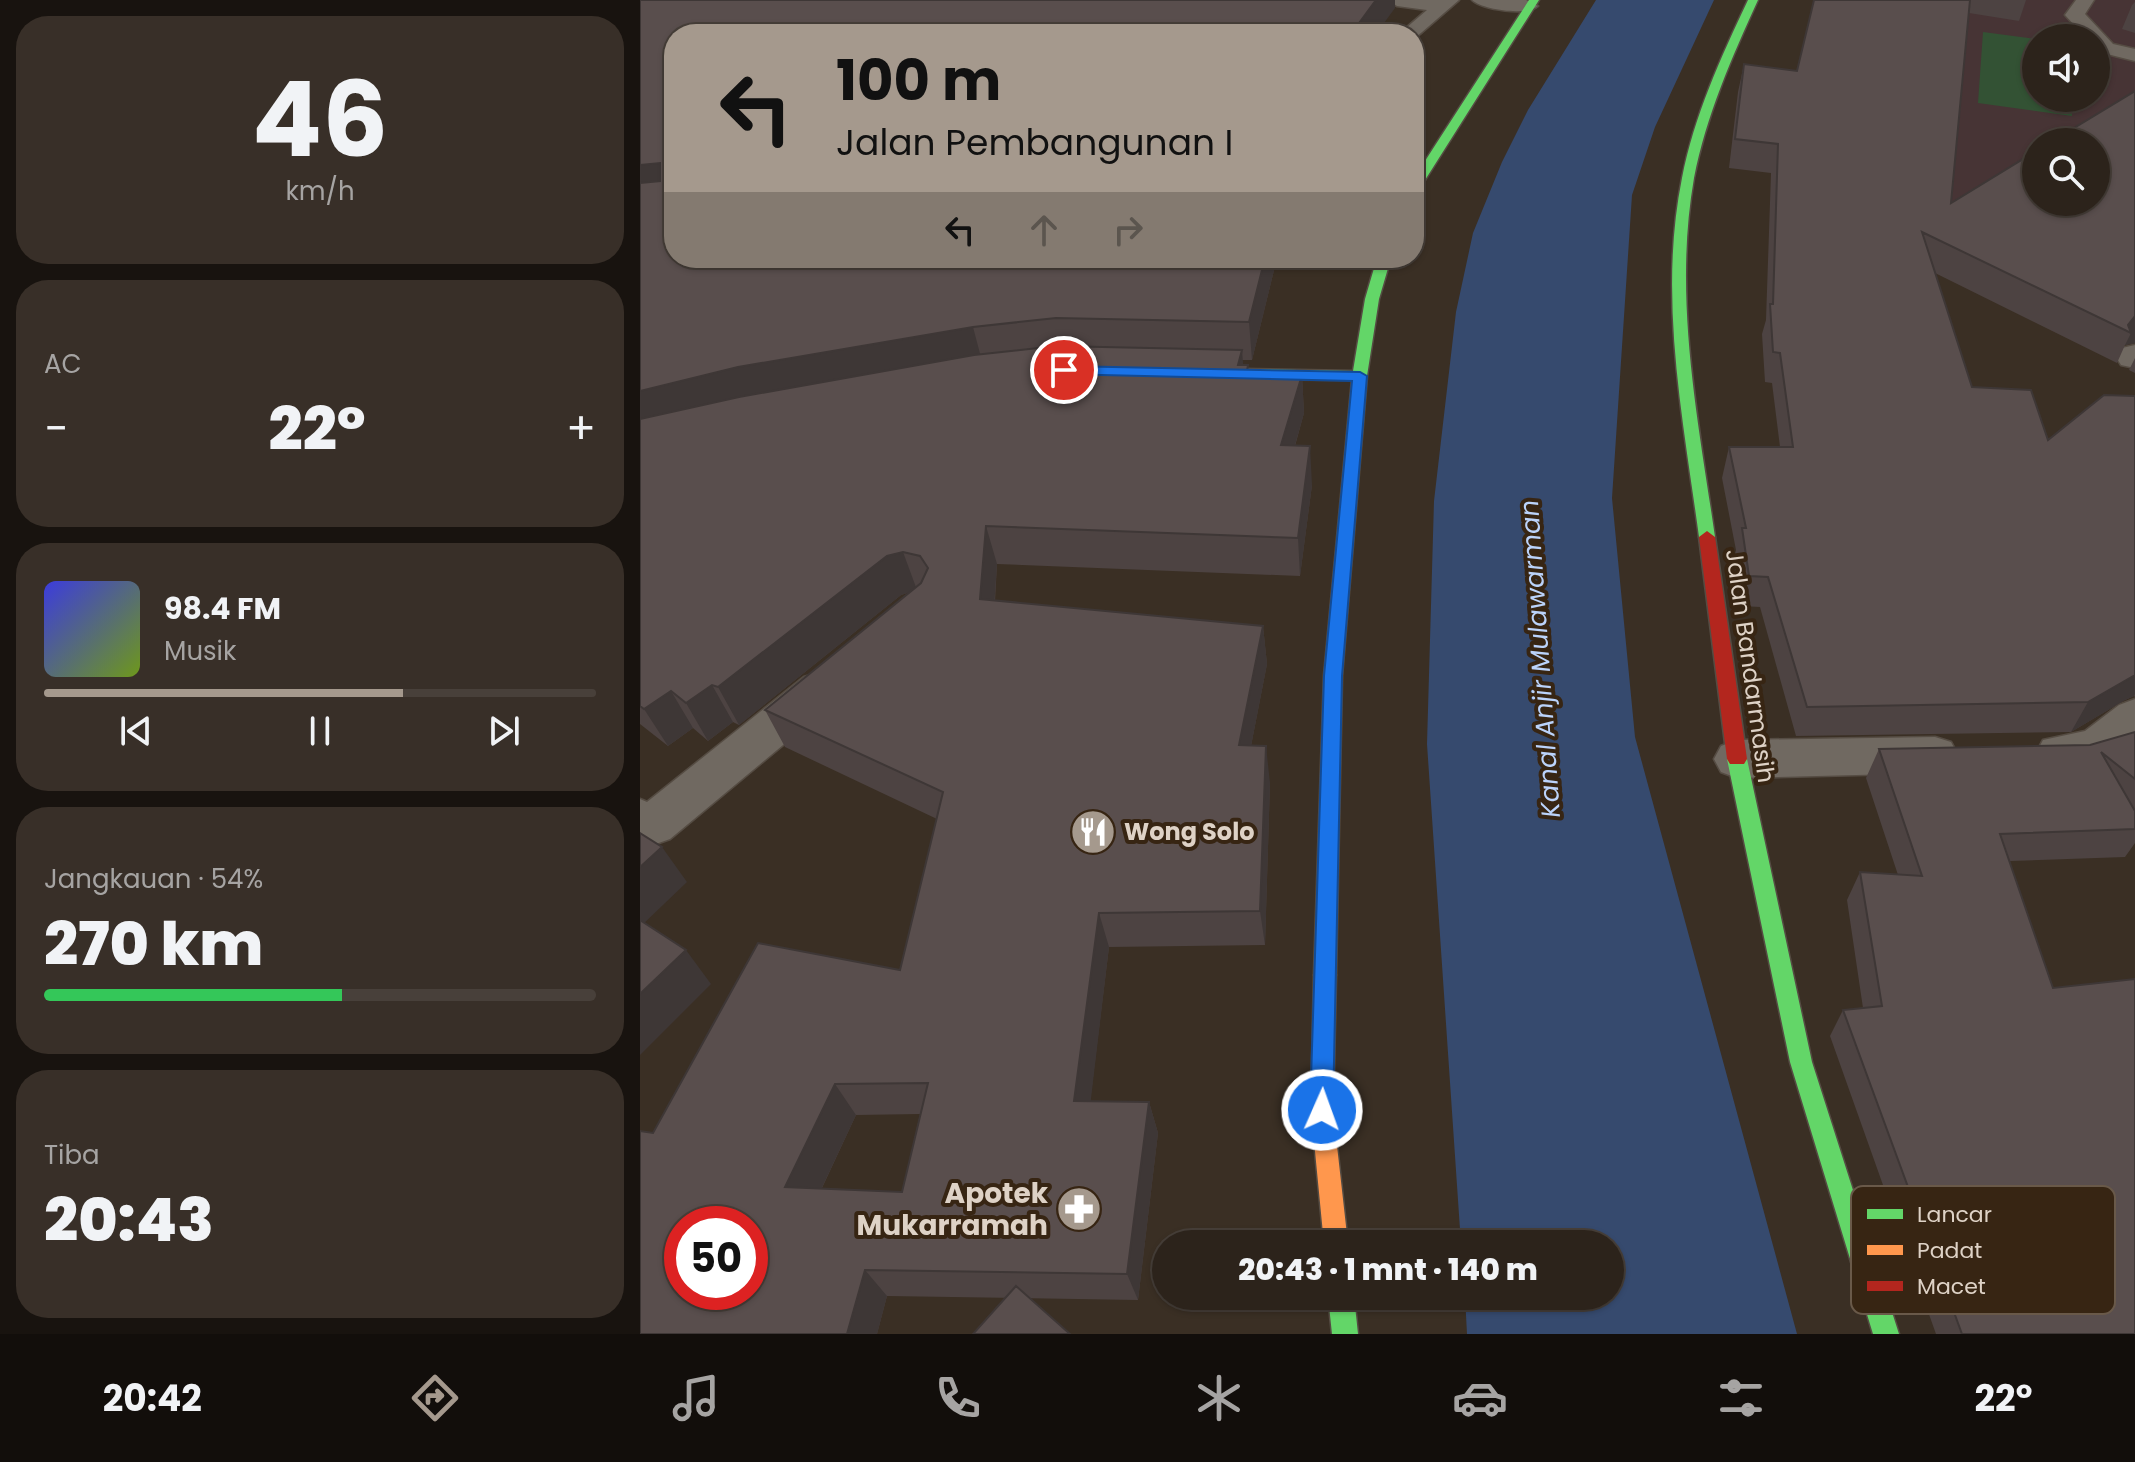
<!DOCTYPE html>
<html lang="id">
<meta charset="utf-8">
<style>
body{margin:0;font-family:Poppins,sans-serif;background:#382f28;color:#f1f3f6;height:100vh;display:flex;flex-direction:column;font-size:30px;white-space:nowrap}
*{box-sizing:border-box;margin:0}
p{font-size:26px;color:#a6a4a3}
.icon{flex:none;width:44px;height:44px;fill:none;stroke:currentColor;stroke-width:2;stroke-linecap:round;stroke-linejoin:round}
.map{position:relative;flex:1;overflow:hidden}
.details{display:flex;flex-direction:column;gap:16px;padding:16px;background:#18130f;width:640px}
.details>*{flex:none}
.top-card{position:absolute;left:24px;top:24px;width:760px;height:244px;border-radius:32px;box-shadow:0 2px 6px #0004,0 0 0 2px #48403a;background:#a5998d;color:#111;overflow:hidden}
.controls{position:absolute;left:1382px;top:24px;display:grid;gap:16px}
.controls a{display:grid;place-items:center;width:88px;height:88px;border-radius:50%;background:#2c231b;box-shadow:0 2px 6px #0004,0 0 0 2px #48403a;font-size:40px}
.speed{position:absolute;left:24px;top:1206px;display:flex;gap:16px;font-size:40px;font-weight:700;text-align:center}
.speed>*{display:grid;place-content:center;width:104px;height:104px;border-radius:50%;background:#2c231b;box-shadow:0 2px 6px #0004,0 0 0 2px #48403a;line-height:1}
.speed .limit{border:12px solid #d22;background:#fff;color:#111}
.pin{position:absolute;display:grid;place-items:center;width:68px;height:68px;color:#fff;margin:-34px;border:4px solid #fff;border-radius:50%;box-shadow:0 2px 8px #0007}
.me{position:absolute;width:88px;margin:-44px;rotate:2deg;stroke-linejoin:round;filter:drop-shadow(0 0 6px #0008)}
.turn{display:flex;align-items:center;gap:28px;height:168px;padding:0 40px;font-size:36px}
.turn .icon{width:104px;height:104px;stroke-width:2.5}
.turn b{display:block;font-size:56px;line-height:68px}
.lanes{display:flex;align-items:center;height:76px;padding:0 40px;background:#0003;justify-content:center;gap:40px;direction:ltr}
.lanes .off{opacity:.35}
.big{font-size:60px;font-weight:800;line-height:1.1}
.details .tile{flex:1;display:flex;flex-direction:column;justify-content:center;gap:12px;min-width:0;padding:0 28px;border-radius:32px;background:#382f28}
.details .dial{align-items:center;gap:0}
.dial b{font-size:104px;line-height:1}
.song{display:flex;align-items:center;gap:24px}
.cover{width:96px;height:96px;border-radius:12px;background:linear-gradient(135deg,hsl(240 70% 55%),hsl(80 70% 35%))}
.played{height:8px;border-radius:4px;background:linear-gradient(90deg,#a5998d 65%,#48403a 65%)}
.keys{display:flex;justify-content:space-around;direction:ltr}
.heat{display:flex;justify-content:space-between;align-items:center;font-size:44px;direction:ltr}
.charge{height:12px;border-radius:6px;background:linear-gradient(90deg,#34c759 54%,#48403a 0)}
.trip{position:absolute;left:512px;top:1230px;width:472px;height:80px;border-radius:40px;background:#2c231b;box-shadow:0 2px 6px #0004,0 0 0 2px #48403a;font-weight:800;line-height:80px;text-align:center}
.tab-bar{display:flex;height:128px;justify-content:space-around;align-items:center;background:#120e0b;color:#a6a4a3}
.tab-bar .icon{width:56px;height:56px}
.tab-bar .on{color:#a5998d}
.tab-bar b{font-size:36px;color:#f1f3f6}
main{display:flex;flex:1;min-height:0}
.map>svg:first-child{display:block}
.education{fill:#473435;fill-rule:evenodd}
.green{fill:#335234}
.water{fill:#364a6e}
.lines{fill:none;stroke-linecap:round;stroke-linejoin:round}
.lane-casing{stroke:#554c43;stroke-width:3}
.street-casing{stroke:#554c43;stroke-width:3}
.fast-casing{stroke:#554c43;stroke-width:3}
.slow-casing{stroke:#554c43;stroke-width:3}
.jam-casing{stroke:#554c43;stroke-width:3}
.lane{fill:#706961;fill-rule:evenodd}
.street{fill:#706961;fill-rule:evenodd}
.fast{fill:#63d668;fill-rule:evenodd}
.slow{fill:#ff974d;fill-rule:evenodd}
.jam{fill:#b3261e;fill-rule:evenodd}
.wall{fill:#4d4342;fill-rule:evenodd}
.shaded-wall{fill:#3e3736}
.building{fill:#594e4d;stroke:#3e3736;stroke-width:2;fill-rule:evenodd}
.route{fill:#1a73e8;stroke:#114b97;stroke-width:2}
.labels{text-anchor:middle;stroke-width:8;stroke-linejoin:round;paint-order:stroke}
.street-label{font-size:24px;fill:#ded2c6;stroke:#372513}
.poi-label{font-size:24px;font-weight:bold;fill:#ded2c6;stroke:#372513;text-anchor:start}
.water-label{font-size:26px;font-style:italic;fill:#bbd3fb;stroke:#372513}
.near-poi-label{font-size:28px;font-weight:bold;fill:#ded2c6;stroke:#372513;text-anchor:end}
.key{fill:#372513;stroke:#695949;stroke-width:2}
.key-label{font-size:22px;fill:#ded2c6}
</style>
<main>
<section class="details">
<div class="tile dial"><b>46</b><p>km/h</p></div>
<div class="tile"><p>AC</p>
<div class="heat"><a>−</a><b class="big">22°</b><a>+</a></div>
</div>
<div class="tile">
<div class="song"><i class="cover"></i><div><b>98.4 FM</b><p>Musik</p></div></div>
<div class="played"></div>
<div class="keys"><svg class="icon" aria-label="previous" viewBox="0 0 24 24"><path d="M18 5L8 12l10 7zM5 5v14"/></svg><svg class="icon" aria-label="pause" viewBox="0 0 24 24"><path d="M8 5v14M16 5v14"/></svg><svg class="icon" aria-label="next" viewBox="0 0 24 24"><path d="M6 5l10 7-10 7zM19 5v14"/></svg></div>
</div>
<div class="tile"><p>Jangkauan · 54%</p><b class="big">270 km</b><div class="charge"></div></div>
<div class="tile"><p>Tiba</p><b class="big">20:43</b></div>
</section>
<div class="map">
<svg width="1495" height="1334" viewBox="0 0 1495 1334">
<rect width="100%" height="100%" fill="#3a2f24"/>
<!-- education -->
<path class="education" d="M1325,0H1495V197L1289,226ZM1396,38H1456V98H1396ZM1396,142H1456V202H1396Z"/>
<!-- green -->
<path class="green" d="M1343,32L1396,39V98H1431L1432,116L1338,103Z"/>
<!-- water -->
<path class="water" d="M956,0H1074L1015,127L992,195L972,498L995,737L1157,1334H827L825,1296H970V1244H821L787,744L794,501L816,312L833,233L862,162L888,110Z"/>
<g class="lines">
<!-- lane casing -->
<g class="lane-casing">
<path id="lane" d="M748,0H819L774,39V34H759L787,10L757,6Z
M832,0H886L898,6C887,16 843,10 832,0Z
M1436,0H1454L1445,14L1473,44L1495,49V61L1459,52L1456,38H1446L1425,15Z"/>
</g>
<!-- street casing -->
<g class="street-casing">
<path id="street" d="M1495,345V368L1481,365L1476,357L1482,348Z
M180,672L196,677L202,689L196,701L30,839L13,845L0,841V799L7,802L164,677Z
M1495,699V745C1469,765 1434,777 1403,766L1396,753L1403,740L1445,731L1479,705Z
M1295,737L1311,742L1318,755L1311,768L1295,773L1097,778L1081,772L1074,759L1081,746L1097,740Z"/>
</g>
<!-- fast casing -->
<g class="fast-casing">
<path id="fast" d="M889,0H899L780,188L774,192V178Z
M1108,0H1118C1092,57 1066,116 1054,178C1033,298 1058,419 1075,537L1067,543L1059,537C1043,418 1018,297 1042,178C1054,116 1081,57 1108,0Z
M737,258H751L739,299L727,376L702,676L696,975L693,982L685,985L677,982L674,975L684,676L712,380L602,379L595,374L602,369L713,371L725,299Z
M1097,751L1104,754L1107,759L1172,1062L1259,1334H1233L1150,1062L1087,759L1090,754Z
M688,1296H714L718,1334H692Z"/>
</g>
<!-- slow casing -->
<g class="slow-casing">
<path id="slow" d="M685,965L693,968L696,975L693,1110L708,1244H684L671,1110L674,975L677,968Z"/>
</g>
<!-- jam casing -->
<g class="jam-casing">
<path id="jam" d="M1067,531L1075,537L1107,759L1104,764H1090L1087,759L1059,537Z"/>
</g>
<!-- lane -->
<use href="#lane" class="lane"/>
<!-- street -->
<use href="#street" class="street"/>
<!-- fast -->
<use href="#fast" class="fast"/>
<!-- slow -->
<use href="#slow" class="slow"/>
<!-- jam -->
<use href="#jam" class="jam"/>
</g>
<!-- wall -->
<path class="wall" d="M0,0H755V8L34,34V258H637L612,360H602L603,365L609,371L662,375L664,413L655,446L672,485L660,576L357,564L355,601L623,626L627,664L611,746L630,783L625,945L469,947L450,1102H509L518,1133L498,1300L247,1296L237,1334H0L13,1133L260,970L297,819L145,747L125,710L270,592L261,595L99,725L93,722L68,741L53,728L28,746L0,724ZM280,1114L262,1192L182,1188L216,1115Z
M1174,0H1386L1379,21L1329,13L1311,203L1495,91V343L1485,345L1477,363L1295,273L1332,387L1408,440L1495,396V697L1494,696L1485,700L1431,732L1156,736L1120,607L1101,606L1094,558L1096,550L1082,478L1089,447H1140L1132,383L1125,382L1122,334L1126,320L1131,173L1089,168L1098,92L1104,64L1157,71Z
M1495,2V33L1482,29L1492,5Z
M1495,358V373L1489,370Z
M1495,732V843L1485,857L1370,861L1495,1334H1296L1190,1036L1203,1010L1223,1008L1207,900L1220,872L1258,875L1226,778L1239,749L1450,745Z"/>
<!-- shaded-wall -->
<path class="shaded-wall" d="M736,0H755V8L736,34H711Z
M20,163L34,195L0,204V165Z
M625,258H637L612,360L609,322Z
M1494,316H1495V343L1485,345L1491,333L1485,330Z
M333,327L343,365L0,434V391L98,367Z
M602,350L605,388L598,365Z
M662,375L664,413L644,484L641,445Z
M670,446L672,485L660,576L658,538Z
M346,526L357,564L352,637L340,599Z
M263,552L277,590L261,595L99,725L78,687L247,556Z
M623,626L627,664L604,782L599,745Z
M1495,675V694L1494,696L1485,700L1431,732L1448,702Z
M72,685L93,722L68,741L46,703Z
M31,691L53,728L28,746L4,709Z
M626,746L630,783L625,945L620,911Z
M22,847L47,882L0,927V867Z
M459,913L469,947L447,1132L434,1101Z
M46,950L71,984L0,1055V994Z
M195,1084L216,1115L169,1215L145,1187Z
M509,1102L518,1133L498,1300L487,1274Z
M225,1270L247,1296L237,1334H207Z"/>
<!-- building -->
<path class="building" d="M0,0H736L711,34H34V258H625L609,322L416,318L333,327L98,367L0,391V183L20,181V163L0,165Z
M1174,0H1330L1311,203L1396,151V202H1456V142H1411L1495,91V316L1488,325L1491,333L1282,232L1332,387L1391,390L1408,440L1464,395L1495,396V675L1448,702L1167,707L1128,577L1109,576L1102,528H1106L1089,447H1153L1140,353L1133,352L1130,304H1133L1138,144L1095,139L1104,64L1157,71Z
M416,346L602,350L598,365H608L607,371L662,375L641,445L670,446L658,538L346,526L340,599L623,626L599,745L626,746L620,911L459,913L434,1101L509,1102L487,1274L225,1270L207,1334H0V1131L13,1133L118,943L260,970L303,792L125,710L281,583L288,568L280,556L263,552L247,556L78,687L72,685L46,703L31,691L4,709L0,706V419L99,397L334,355ZM288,1083L262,1192L145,1187L195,1084ZM42,1224H110V1292H42Z
M1495,732V779L1461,752L1495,811V829L1360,834L1413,988L1495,979V1334H1322L1203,1010L1242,1006L1220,872L1282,876L1239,749L1450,745Z
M0,833L22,847L0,867Z
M0,920L46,950L0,994Z
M376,1286L430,1334H333Z"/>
<!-- route -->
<path class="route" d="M424,366L720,372L727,376L702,676L693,1110L690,1118L682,1121L674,1118L670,1110L684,676L712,381L419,374L416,370Z"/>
<!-- icons -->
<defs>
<g id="restaurant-disc" transform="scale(2.3)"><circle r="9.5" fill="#a5998d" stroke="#372513"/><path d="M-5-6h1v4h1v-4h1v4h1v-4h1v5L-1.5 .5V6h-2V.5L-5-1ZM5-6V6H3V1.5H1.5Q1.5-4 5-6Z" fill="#fff"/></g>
<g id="pharmacy-disc" transform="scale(2.3)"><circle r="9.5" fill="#a5998d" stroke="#372513"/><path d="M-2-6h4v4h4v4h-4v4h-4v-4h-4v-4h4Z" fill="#fff"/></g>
</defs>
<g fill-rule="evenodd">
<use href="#restaurant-disc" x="453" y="832"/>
<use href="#pharmacy-disc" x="439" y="1209"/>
</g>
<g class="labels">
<!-- street labels -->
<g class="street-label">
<text transform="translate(1110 666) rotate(82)" y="8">Jalan Bandarmasih</text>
</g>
<!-- poi labels -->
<g class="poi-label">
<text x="484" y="840">Wong Solo</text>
</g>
<!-- water labels -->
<g class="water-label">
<text transform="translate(900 659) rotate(-94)" y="9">Kanal Anjir Mulawarman</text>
</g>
<!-- near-poi labels -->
<g class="near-poi-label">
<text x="408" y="1203">Apotek<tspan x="408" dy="32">Mukarramah</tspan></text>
</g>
</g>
<!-- legend -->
<rect x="1211" y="1186" width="264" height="128" rx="12" class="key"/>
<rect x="1227" y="1209" width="36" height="10" fill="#63d668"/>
<rect x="1227" y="1245" width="36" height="10" fill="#ff974d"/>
<rect x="1227" y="1281" width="36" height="10" fill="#b3261e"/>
<g class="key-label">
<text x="1277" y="1222">Lancar</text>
<text x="1277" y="1258">Padat</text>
<text x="1277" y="1294">Macet</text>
</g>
</svg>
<div class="controls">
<a><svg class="icon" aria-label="sound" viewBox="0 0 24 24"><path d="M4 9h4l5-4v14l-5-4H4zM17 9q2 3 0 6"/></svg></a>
<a><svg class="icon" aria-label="search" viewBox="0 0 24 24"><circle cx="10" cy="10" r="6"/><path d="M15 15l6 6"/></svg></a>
</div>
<div class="speed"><div class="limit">50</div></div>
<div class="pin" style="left:424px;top:370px;background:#d93025"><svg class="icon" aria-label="arrive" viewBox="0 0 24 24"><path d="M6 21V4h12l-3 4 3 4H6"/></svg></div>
<svg class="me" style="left:682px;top:1110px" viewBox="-20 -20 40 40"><circle r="17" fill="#1a73e8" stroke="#fff" stroke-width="3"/><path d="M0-11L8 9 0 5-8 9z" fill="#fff"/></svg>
<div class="trip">20:43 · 1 mnt · 140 m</div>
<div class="top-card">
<div class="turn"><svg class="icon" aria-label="left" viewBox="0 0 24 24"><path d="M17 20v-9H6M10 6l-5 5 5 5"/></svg><div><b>100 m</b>Jalan Pembangunan I</div></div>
<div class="lanes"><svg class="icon" aria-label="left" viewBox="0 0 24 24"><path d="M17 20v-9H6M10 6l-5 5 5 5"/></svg><svg class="icon off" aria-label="ahead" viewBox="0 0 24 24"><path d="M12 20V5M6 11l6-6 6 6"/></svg><svg class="icon off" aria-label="right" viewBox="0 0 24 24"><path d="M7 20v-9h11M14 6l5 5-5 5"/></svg></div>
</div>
</div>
</main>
<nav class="tab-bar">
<b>20:42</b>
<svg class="icon on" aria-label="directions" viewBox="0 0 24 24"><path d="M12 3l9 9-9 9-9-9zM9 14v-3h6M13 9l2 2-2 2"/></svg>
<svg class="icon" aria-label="music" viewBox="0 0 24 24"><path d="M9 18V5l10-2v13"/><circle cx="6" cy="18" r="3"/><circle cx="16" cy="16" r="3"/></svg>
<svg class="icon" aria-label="phone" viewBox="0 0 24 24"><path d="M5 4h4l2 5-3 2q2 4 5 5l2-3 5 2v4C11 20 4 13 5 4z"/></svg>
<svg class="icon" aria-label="climate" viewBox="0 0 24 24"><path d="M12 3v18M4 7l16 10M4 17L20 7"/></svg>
<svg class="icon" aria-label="car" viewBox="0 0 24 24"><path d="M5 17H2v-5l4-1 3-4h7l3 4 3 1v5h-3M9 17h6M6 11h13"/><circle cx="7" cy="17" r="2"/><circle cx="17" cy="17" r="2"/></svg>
<svg class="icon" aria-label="filters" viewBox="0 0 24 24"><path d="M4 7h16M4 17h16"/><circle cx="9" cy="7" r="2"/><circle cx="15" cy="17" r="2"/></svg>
<b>22°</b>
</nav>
